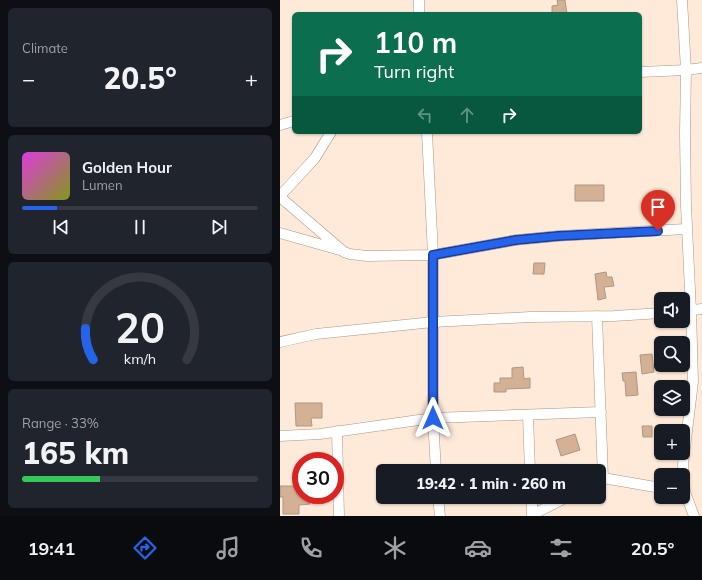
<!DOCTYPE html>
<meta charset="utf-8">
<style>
body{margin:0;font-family:Mulish,sans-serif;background:#20242c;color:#f1f3f6;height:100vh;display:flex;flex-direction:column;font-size:15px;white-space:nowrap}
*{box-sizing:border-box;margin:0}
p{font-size:13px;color:#9ea1a6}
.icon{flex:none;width:22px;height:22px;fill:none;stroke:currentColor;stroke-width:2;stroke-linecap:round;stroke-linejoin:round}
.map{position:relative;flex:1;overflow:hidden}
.panel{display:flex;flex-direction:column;gap:8px;padding:8px;background:#0d0f14;width:280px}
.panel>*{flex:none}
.hud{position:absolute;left:12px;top:12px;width:350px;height:122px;border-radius:6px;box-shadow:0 1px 3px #0004;background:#0b6e4f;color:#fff;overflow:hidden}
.tools{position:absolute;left:374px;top:292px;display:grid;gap:8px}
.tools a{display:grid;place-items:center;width:36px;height:36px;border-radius:6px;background:#171b24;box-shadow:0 1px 3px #0004;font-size:20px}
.speed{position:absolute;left:12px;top:452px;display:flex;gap:8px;font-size:20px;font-weight:700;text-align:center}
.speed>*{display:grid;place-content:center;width:52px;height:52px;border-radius:50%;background:#171b24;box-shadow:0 1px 3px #0004;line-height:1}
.speed .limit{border:6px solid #d22;background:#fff;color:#111}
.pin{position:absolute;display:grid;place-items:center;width:34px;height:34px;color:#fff;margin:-41px -17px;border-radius:50% 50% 50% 0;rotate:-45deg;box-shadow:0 0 4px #0007}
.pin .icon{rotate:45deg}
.me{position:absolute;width:44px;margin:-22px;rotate:0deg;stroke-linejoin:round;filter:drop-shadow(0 0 3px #0008)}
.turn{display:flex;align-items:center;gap:14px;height:84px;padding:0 16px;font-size:18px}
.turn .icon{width:52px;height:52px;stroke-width:2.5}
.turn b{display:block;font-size:28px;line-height:34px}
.lanes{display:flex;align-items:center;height:38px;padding:0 16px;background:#0003;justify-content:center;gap:20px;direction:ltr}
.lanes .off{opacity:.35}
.big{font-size:30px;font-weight:800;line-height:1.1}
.panel .tile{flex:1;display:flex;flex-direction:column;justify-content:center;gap:6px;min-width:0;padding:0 14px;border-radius:6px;background:#20242c}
.panel .dial{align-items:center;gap:0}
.dial svg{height:104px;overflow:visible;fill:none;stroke:#363941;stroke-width:7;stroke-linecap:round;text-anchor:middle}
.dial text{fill:#f1f3f6;stroke:none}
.song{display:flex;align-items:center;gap:12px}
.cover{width:48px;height:48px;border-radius:6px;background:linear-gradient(135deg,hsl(300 70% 55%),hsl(70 70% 35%))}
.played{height:4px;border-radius:2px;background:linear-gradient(90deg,#2563eb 15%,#363941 15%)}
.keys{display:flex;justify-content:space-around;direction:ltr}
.heat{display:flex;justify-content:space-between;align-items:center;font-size:22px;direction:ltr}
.charge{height:6px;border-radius:3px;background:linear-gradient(90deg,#34c759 33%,#363941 0)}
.trip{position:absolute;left:96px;top:464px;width:230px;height:40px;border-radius:6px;background:#171b24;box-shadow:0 1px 3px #0004;font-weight:800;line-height:40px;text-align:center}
.tabs{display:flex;height:64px;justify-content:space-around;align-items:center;background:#090b0e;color:#9ea1a6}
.tabs .icon{width:28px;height:28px}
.tabs .on{color:#2563eb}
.tabs b{font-size:18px;color:#f1f3f6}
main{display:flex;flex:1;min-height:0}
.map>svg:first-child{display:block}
.building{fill:#d4b194;stroke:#af9683}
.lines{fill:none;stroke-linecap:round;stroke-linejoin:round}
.minor-casing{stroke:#ad9581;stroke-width:11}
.minor{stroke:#fff;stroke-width:10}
.route-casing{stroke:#184099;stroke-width:10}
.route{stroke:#2563eb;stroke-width:7}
</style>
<main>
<section class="panel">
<div class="tile"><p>Climate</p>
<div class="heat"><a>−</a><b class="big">20.5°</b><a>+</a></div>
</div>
<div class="tile">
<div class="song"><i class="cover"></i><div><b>Golden Hour</b><p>Lumen</p></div></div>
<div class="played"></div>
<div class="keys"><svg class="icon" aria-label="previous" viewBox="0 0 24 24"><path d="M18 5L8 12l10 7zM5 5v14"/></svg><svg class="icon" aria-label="pause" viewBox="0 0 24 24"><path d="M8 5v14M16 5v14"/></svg><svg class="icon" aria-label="next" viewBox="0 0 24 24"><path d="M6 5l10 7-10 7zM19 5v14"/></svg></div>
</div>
<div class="tile dial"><svg viewBox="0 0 100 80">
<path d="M14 69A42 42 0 1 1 86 69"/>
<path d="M14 69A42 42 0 0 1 8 45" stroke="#2563eb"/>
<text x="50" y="56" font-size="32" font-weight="700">20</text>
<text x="50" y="72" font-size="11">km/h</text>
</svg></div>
<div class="tile"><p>Range · 33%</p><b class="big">165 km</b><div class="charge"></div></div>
</section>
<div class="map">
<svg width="422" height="516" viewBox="0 0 422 516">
<rect width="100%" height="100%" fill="#ffead9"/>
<!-- building -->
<path class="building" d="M277,0H285L287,14H272V6L278,5Z
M295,185H324V201H295Z
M254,263H265L264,274H253Z
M326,272L327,277H332L334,286L324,287L326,298L318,300L315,274Z
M372,354L374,372L362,374L360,355Z
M243,367L244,379L250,378V388L226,389V392H214V383H220V378H232V368Z
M356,372L358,395L346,396L345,381H343L342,373Z
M15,403H42V418H31L32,426H16Z
M362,426H372V437H363Z
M295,434L300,450L281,456L276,440Z
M0,486H17V495H30V504L19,505V514H3V497H0Z"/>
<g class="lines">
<!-- minor casing -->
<g class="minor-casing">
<path id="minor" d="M139,0V14
M402,0L406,70L405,133L406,206L411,311L413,382L403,464L405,492L414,516
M360,72L406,70L422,68
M0,125L14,121
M147,132L153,255V418L156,471
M0,196L35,158L51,132
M0,197L64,252L70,254L87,256L153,255L236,240L278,236L406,229
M0,233L60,250
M403,311L422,309
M317,316L323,478
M0,342L36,334L153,322L250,317L334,316L381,313
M248,415L250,471
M57,431L59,516
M0,436L40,434L153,418L321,412
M319,480L323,478L381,488
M158,497L160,516
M252,497V516
M252,515L287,497"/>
</g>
<!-- minor -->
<use href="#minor" class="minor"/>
</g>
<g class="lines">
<!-- route casing -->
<g class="route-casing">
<path id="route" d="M153,418V255L236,240L278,236L378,231"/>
</g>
<!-- route -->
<use href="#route" class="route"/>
</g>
</svg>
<div class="tools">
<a><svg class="icon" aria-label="sound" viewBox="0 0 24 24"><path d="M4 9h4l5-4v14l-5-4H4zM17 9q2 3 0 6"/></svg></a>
<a><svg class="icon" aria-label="search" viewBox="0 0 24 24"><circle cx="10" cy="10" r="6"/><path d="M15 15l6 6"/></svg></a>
<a><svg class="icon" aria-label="layers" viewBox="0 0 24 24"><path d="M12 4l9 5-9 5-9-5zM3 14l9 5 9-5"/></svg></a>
<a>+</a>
<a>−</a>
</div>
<div class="speed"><div class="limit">30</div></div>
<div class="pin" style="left:378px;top:231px;background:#d93025"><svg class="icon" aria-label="arrive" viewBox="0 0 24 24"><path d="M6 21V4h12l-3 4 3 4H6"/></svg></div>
<svg class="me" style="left:153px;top:418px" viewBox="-20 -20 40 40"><path d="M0-17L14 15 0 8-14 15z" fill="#2563eb" stroke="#fff" stroke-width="4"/></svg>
<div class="trip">19:42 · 1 min · 260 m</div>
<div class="hud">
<div class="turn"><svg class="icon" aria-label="right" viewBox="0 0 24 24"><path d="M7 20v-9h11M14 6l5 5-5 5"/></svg><div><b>110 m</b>Turn right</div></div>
<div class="lanes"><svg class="icon off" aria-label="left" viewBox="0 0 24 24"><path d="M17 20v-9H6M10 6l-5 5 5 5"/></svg><svg class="icon off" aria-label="ahead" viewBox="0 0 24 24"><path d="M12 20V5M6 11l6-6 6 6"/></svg><svg class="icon" aria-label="right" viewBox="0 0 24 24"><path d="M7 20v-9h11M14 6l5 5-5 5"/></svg></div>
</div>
</div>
</main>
<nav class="tabs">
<b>19:41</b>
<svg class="icon on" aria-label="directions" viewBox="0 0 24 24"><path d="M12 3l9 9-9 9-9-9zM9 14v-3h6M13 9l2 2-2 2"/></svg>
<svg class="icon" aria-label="music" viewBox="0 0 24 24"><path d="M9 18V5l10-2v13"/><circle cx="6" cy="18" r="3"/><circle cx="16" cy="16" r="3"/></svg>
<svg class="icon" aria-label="phone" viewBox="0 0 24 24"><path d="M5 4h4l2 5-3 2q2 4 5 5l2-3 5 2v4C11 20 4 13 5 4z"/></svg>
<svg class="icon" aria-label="climate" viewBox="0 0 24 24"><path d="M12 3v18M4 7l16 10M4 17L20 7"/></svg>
<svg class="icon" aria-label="car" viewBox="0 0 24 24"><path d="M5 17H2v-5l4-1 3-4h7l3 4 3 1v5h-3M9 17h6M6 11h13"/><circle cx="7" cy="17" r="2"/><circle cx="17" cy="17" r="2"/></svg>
<svg class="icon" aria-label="filters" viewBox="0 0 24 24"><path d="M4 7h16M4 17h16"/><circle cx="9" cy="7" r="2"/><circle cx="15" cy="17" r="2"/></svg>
<b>20.5°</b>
</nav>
